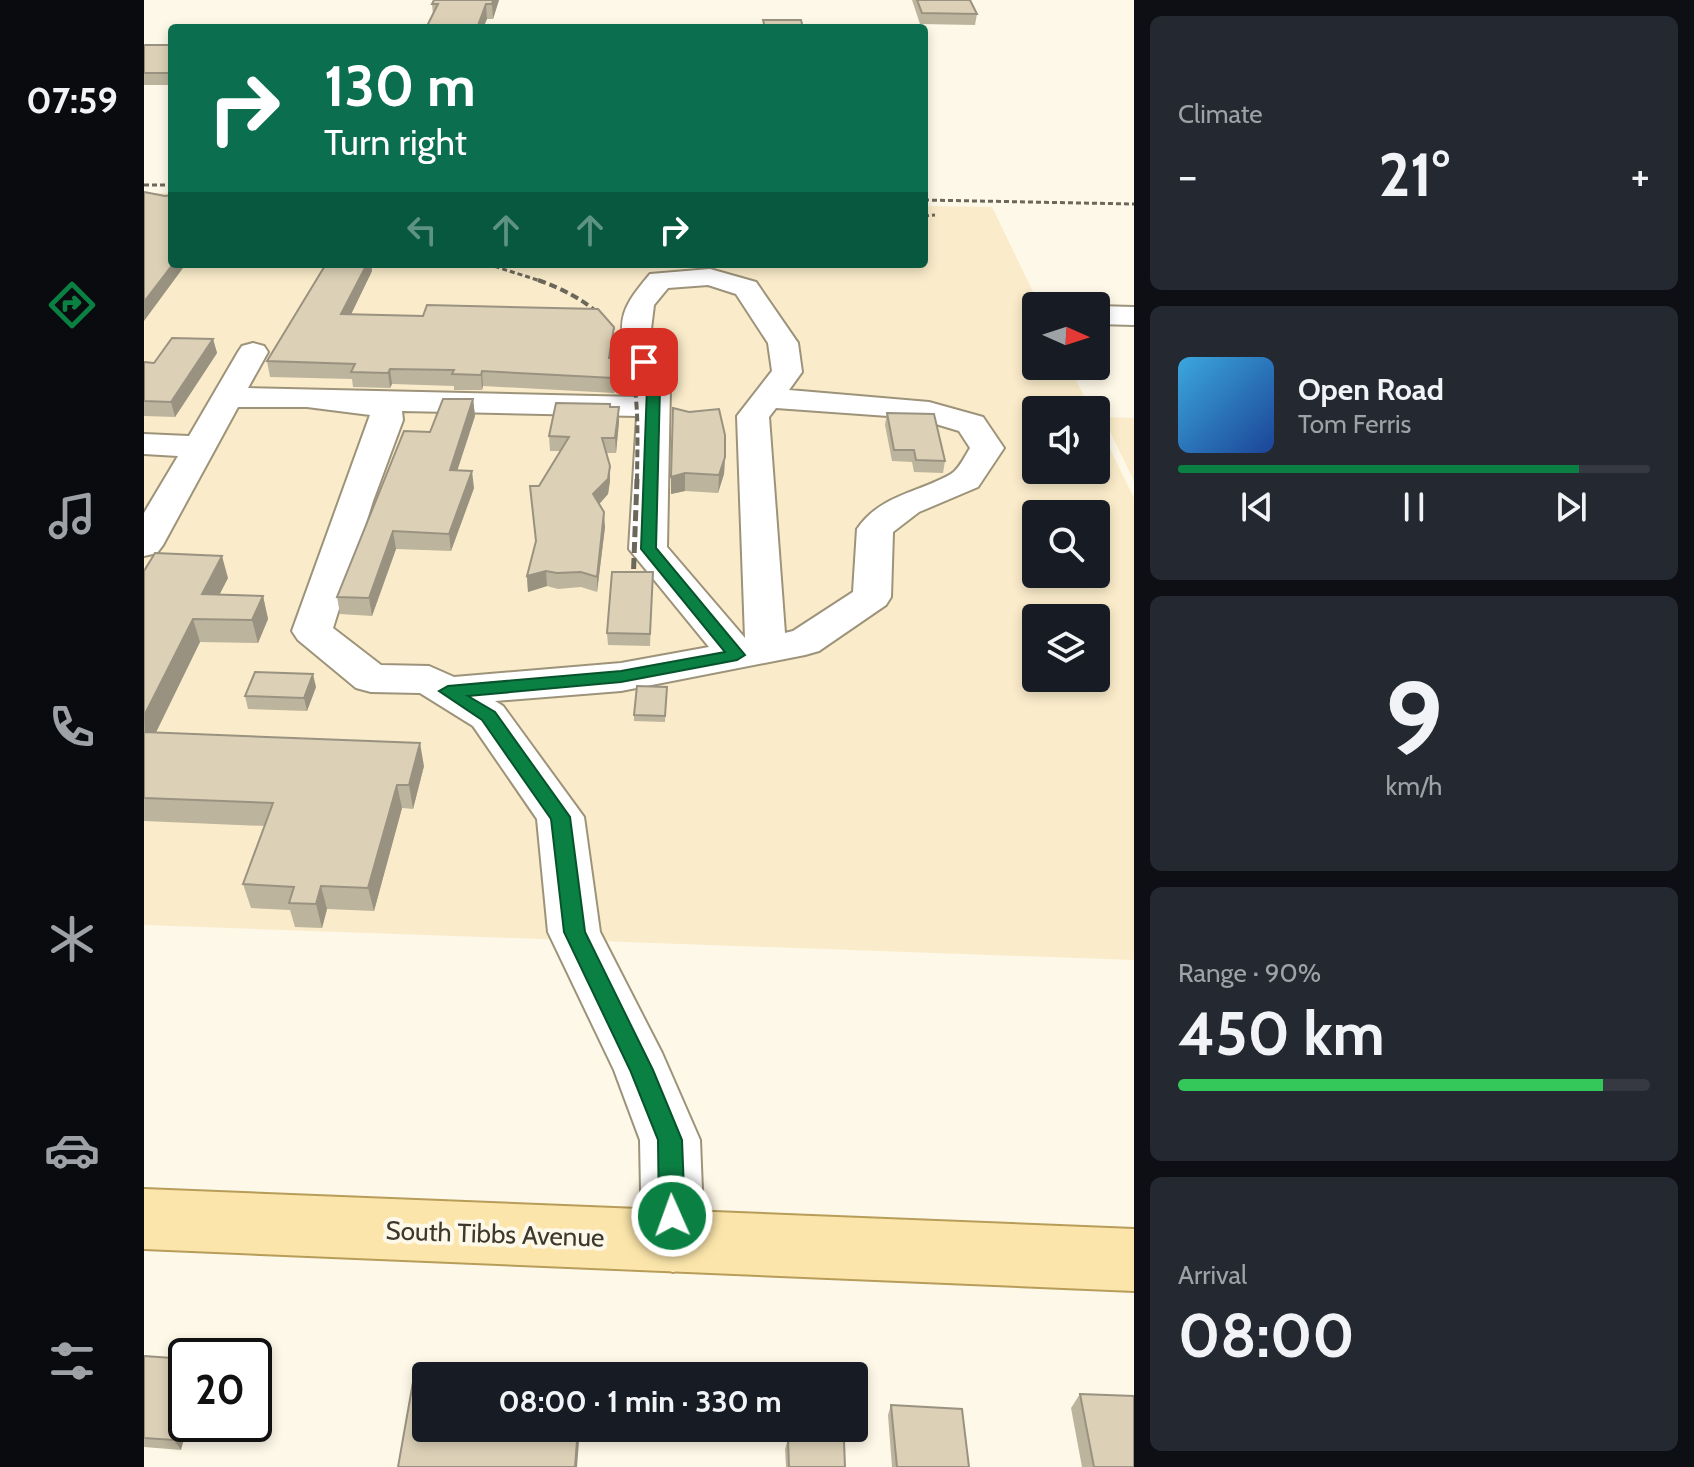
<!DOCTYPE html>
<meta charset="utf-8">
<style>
body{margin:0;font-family:Cabin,sans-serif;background:#242831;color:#f1f3f6;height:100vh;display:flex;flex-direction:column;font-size:30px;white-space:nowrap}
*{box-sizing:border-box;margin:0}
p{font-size:26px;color:#9ea1a6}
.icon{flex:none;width:44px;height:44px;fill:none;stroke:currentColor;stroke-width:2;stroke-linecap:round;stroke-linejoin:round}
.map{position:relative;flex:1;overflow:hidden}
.side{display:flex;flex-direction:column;gap:16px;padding:16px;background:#0d0f14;width:560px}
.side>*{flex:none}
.hud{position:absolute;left:24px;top:24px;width:760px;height:244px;border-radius:8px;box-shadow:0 4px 12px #0003;background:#0b6e4f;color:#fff;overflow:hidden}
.needle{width:52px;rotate:93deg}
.controls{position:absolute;left:878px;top:292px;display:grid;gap:16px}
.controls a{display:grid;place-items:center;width:88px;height:88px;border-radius:8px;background:#171b24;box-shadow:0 4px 12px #0003;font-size:40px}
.speed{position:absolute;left:24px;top:1338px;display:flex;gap:16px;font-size:40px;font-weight:700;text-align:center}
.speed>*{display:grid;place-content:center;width:104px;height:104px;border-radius:50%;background:#171b24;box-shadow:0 4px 12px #0003;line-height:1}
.speed .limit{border:4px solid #111;border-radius:12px;background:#fff;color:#111}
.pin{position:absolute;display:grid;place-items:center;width:68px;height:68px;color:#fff;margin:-34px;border-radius:16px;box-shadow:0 4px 12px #0006}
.me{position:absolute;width:88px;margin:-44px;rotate:358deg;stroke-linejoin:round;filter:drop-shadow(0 0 6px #0008)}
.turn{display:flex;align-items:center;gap:28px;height:168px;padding:0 24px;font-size:36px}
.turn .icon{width:104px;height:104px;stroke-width:2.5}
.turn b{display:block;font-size:56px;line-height:68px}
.lanes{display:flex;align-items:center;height:76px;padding:0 24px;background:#0003;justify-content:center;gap:40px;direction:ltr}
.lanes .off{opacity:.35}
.big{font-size:60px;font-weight:800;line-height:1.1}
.side .widget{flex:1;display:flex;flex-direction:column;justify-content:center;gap:12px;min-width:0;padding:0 28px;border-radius:12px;background:#242831}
.side .dial{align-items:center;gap:0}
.dial b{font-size:104px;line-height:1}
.song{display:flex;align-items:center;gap:24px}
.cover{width:96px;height:96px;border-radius:12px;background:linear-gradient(135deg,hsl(200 70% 55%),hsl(220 70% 35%))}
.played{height:8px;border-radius:4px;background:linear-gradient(90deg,#0b8043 85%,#363941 85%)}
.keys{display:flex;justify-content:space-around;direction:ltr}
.heat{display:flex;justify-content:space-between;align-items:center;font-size:44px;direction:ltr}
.charge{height:12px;border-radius:6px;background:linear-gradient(90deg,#34c759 90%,#363941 0)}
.trip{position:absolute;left:268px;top:1362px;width:456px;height:80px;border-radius:8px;background:#171b24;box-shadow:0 4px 12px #0003;font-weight:800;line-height:80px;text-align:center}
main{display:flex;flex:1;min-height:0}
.menu{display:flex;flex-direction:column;width:144px;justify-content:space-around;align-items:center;background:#090b0e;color:#9ea1a6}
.menu .icon{width:56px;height:56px}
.menu .on{color:#0b8043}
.menu b{font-size:36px;color:#f1f3f6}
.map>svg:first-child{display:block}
.built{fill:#faecca;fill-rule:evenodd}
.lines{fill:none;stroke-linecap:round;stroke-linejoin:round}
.minor-casing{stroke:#9d937a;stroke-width:4}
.major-casing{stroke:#b79d59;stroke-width:4}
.minor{fill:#fff;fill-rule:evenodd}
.major{fill:#fbe5aa;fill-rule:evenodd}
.rail-far2{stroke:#6b675a;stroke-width:3;stroke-dasharray:5 3;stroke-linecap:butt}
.rail-far1{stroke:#6b675a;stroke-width:4;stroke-dasharray:8 4;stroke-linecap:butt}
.rail{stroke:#6b675a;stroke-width:5;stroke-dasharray:11 5;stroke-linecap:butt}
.wall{fill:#bdb49d}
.shaded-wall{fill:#9a9280}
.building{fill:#dcd1b7;stroke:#9a9280;stroke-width:2}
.route{fill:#0b8043;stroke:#07532c;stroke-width:2}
.labels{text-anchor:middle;stroke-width:8;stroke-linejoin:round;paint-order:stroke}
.near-street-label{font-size:26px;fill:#3c382d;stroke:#fef8e8}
</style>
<main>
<nav class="menu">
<b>07:59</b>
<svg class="icon on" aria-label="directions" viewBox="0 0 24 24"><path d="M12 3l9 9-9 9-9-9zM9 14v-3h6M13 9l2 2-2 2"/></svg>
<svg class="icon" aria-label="music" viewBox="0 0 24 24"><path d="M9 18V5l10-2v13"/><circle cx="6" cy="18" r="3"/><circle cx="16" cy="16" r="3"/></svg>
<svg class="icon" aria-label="phone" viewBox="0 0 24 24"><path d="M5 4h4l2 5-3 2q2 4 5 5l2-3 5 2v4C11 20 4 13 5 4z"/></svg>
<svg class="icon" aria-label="climate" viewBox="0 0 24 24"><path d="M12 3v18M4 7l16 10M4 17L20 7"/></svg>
<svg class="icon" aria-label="car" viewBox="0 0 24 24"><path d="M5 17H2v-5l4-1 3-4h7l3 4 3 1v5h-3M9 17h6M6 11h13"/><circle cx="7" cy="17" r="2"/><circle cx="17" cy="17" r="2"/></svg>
<svg class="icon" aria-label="filters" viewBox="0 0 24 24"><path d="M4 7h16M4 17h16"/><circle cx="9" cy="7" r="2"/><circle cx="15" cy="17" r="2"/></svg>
</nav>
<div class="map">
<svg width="990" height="1467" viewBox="0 0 990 1467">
<rect width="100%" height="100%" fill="#fef8e8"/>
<!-- built -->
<path class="built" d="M0,193H28V264H780V206L848,207L896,306H892V366H925L947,410H892V470H952V420L990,498V960L0,925ZM892,514H952V574H892ZM892,618H952V678H892Z
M959,417L990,418V481Z"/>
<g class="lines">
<!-- minor casing -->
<g class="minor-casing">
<path id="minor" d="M566,269L612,282L654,343L658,372L645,390L785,402L839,417L860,448L834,487L775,512L749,532L747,597L742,605L675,651L661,655L477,691L351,701L359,706L440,817L456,932L518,1053L556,1140L560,1241L551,1263L529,1272L507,1263L498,1241L496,1140L470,1070L404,932L393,819L329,726L276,693L227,692L212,688L154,640L148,631L226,415L163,407H94L19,545L13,553L0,556V513L34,456L0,454V434L45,436L94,352L98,346L109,343L120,346L124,352L104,388L494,397C495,384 489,373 485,360C470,320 480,305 506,274ZM564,285L592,294L624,343L628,371L593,416L601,638L523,547L526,387L506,337L510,305L524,288ZM632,408L772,418L815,431L826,448C821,456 815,469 807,474C774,493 736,495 713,529L709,592L649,631L641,633L625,417ZM258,411L493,416L485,549L565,647L477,663L310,677L285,666L237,665L189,628L229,501L259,420Z
M952,306L990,307V325L952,324Z"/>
</g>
<!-- major casing -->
<g class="major-casing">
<path id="major" d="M0,1189L990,1229V1291L0,1249Z"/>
</g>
<!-- minor -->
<use href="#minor" class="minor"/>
<!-- major -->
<use href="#major" class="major"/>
<!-- rail-far2 -->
<path class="rail-far2" d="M0,185H28
M780,200L990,204
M780,216L791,215
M343,264L400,282"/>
<!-- rail-far1 -->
<path class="rail-far1" d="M394,280C501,318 494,384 493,481"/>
<!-- rail -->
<path class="rail" d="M489,585L493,479"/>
</g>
<!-- wall -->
<path class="wall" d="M290,0H355L349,19H343L339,28H282L289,15L288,4Z
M768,0H826L833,14L831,25L776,24Z
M28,45V85H0V46Z
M182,264H227L228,271L207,314L470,327V342L468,358L473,374L470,393L339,386L338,390H310V386L248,384L246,388L209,387L208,379L126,377L123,361Z
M69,339L73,353L31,417L0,416V362L10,363Z
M329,399L331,416L313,470L330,488L307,551L252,549L228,616L196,614L193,597L286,432Z
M466,407L475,422L472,453H462L466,466V481L464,494L455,504L461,527L453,592L437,587L414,589L403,586L384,592L383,576L392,543L386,486H395L416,451H406L405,436Z
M529,408L581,457L580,474L574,493L541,491L527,494Z
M743,413L801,461L799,473L770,472L768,462L748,461L741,425Z
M0,571L84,578L75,595L119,596L124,619L114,643L56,642L12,732L280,766L269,809L258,808L230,911L183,909L178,928L151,927L146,910L107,908L99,884L121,826L0,821Z
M509,572L506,646L464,645L463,633Z
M172,687L163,711L104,709L101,696Z
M523,687L521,722L490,721V715Z
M0,1356L37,1450L0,1447Z
M936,1394L990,1467H938L927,1408Z
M747,1405L825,1467H748L744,1415Z
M644,1439L701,1467H642L641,1449Z"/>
<!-- shaded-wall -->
<path class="shaded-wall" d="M349,0H355L349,19L348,4Z
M342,4L343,19L339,28H333Z
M29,264H42L0,321V302Z
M223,264H227L228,271L200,329L197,314Z
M470,327V342L465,373V358Z
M69,339L73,353L31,417L27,402Z
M472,358L473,374L470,393V378Z
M246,369L248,384L246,388L244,373Z
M338,371L339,386L338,390L337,375Z
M329,399L331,416L308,487L306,470Z
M475,407V422L472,453L471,438Z
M581,457L580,474L574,493L575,475Z
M466,466V481L464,494L450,510L449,494Z
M328,471L330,488L307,551L305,534Z
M541,473V491L527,494V477Z
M460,512L461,527L453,592V577Z
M249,531L252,549L228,616L225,598Z
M78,556L84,578L64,617L58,594Z
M402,571L403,586L384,592L383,576Z
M119,596L124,619L114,643L108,620Z
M49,619L56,642L1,755L0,716Z
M169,674L172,687L163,711L160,698Z
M276,743L280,766L269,809L265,785Z
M253,785L258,808L230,911L224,888Z
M177,886L183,909L178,928L172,904Z
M42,1398V1424H44L37,1450L30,1440Z
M434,1428H436L433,1467H431Z"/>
<!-- building -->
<path class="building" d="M290,0H349L348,4H342L333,28H282L294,4H288Z
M773,0H826L833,14L778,13Z
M619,20H657L659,28H621Z
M1,45H28V73H0V46Z
M0,192L21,196L28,195V264H29L0,302Z
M182,264H223L197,314L279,316L283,305L454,309L470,327L465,358H472L470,378L338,371L337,375L308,374L310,370L246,369L244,373L207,372L211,364L123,361Z
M28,338L69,339L27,402L0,401V362L10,363Z
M299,399H329L306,470L328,471L305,534L249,531L225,598L193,597L260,431L286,432Z
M412,403L466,404V407H475L471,438H458L466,466L464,479L449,494L460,512L453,577L437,572L413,573L402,571L383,576L392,541L386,486H395L425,437L405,436Z
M529,408L545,412L575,409L581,435V457L575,475L541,473L527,477Z
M743,413L790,414L801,461L772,460L770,450H750Z
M11,553L78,556L58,594L119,596L108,620L49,619L0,716V571Z
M468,572H509L506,634L463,633Z
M111,672L169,674L160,698L101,696Z
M493,686L523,687L521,716L490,715Z
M0,732L276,743L265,785H253L224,888L177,886L172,904L145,903L150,887L99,884L129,803L0,798Z
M0,1356L42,1359V1398L30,1440L0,1438Z
M357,1374L393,1376H357Z
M269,1382L282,1383V1428H434L431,1467H254Z
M936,1394L990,1396V1467H950Z
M747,1405L818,1409L825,1467H753Z
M644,1439L700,1441L701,1467H645Z"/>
<!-- route -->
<path class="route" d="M500,359L506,362L516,387L512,548L601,655L593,660L477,682L324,696L351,712L426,817L441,932L509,1070L538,1140L541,1216L537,1224L528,1228L519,1224L515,1216L514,1140L486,1070L420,932L407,819L338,720L295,691L304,686L477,671L581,652L497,549L503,387L494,362Z"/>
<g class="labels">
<!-- near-street labels -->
<g class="near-street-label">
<text transform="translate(351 1234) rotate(2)" y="9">South Tibbs Avenue</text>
</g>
</g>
</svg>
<div class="controls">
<a><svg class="needle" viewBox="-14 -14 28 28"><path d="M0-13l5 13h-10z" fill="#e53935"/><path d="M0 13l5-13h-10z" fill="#9ea1a6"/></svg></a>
<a><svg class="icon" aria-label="sound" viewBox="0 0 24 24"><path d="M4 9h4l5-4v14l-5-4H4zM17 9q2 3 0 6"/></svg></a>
<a><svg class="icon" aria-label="search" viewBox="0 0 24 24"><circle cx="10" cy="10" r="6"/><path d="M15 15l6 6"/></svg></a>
<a><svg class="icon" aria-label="layers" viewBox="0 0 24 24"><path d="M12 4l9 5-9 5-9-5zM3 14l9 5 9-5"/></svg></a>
</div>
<div class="speed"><div class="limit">20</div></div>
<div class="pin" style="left:500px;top:362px;background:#d93025"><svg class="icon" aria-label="arrive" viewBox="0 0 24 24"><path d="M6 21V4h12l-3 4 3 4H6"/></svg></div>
<svg class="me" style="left:528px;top:1216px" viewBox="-20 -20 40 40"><circle r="17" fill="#0b8043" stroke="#fff" stroke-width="3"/><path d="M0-11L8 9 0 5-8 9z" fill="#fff"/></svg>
<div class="trip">08:00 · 1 min · 330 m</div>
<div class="hud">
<div class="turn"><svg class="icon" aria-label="right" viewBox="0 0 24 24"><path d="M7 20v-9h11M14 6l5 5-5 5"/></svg><div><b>130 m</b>Turn right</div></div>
<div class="lanes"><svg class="icon off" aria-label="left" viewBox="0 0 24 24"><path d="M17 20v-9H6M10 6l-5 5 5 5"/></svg><svg class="icon off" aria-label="ahead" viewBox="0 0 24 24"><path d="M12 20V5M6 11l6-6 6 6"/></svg><svg class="icon off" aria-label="ahead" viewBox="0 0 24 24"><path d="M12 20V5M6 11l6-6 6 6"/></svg><svg class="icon" aria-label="right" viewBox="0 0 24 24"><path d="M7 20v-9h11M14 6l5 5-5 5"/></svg></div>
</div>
</div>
<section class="side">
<div class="widget"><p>Climate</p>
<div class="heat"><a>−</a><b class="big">21°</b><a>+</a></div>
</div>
<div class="widget">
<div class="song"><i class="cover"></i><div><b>Open Road</b><p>Tom Ferris</p></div></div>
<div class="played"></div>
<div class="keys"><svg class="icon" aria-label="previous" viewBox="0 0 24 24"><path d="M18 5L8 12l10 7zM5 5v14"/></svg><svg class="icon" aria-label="pause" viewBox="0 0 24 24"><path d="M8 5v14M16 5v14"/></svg><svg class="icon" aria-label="next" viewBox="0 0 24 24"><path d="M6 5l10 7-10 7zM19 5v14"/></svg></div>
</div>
<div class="widget dial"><b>9</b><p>km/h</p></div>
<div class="widget"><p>Range · 90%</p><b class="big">450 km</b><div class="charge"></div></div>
<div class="widget"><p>Arrival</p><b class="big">08:00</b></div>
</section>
</main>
